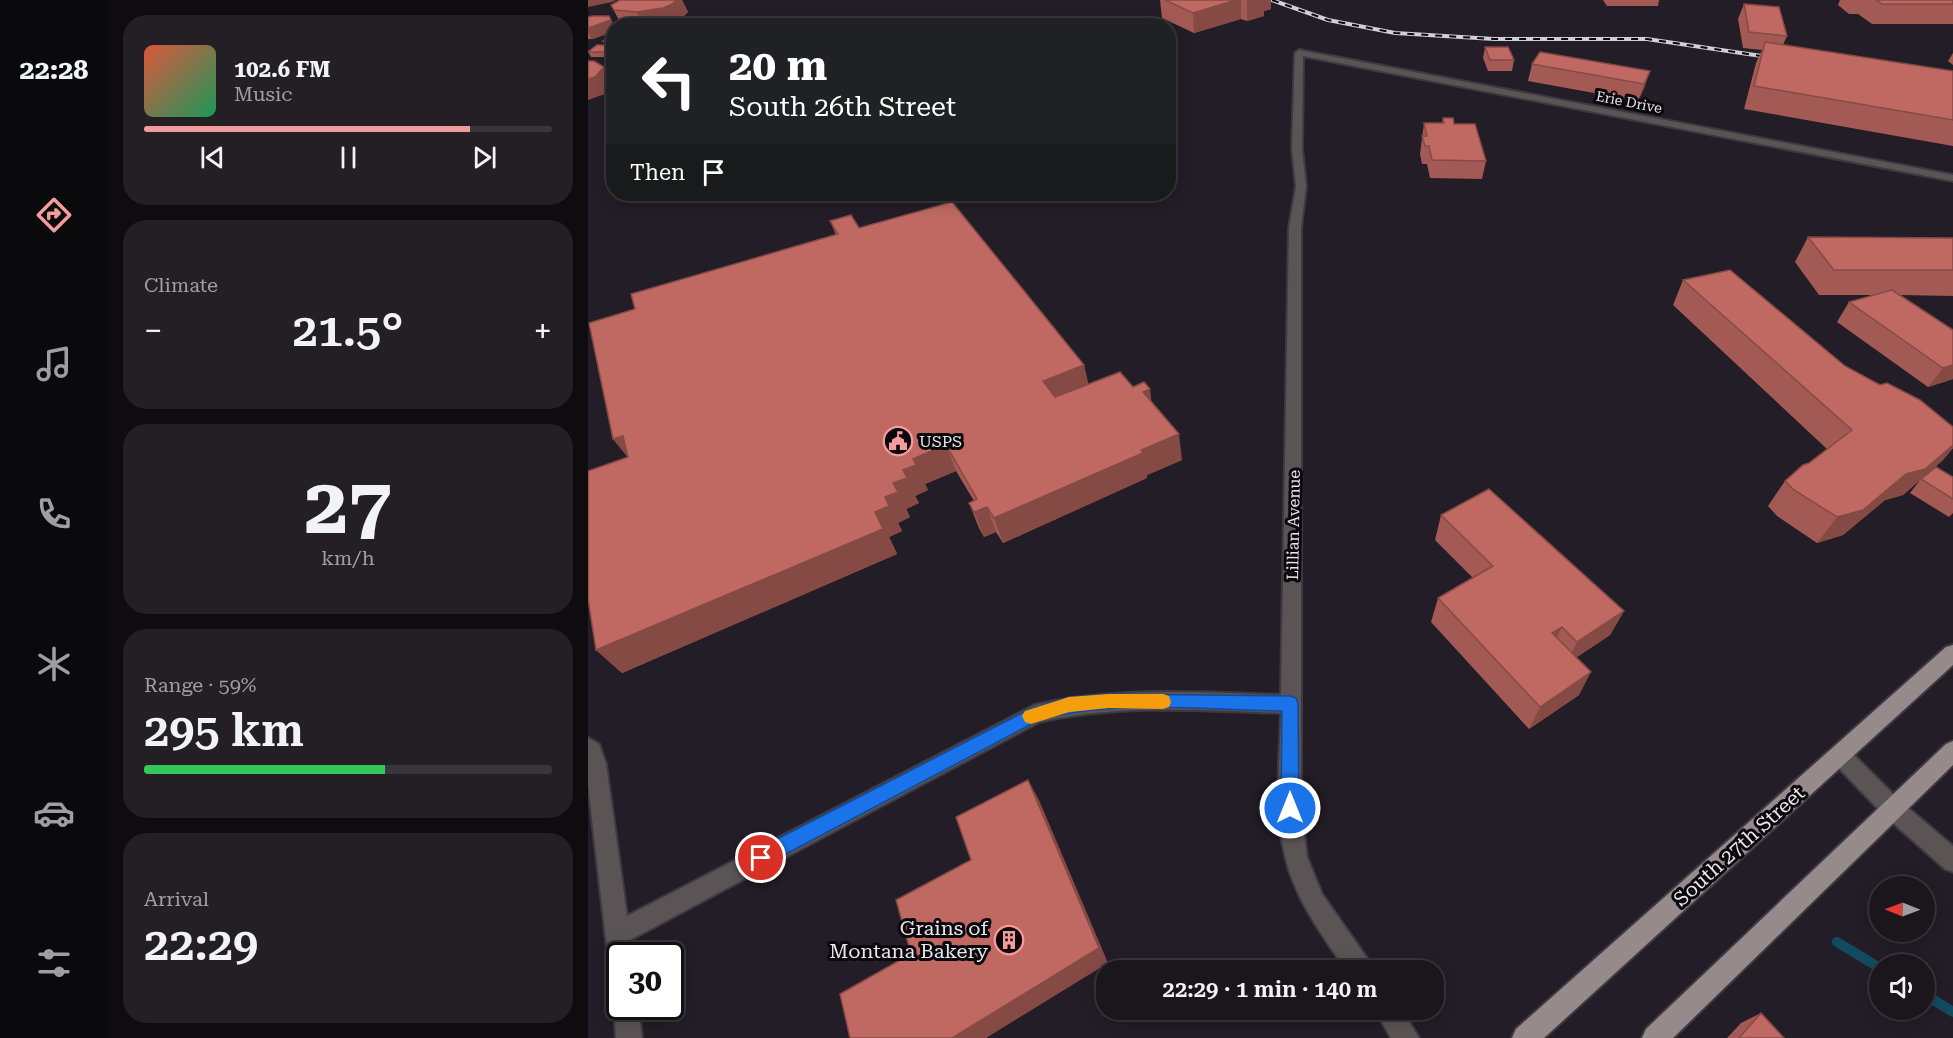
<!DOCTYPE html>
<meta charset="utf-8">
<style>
body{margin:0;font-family:"Roboto Serif",serif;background:#231f25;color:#f1f3f6;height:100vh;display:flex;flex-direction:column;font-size:22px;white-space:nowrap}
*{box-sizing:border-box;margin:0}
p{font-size:20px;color:#9f9fa3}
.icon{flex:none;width:33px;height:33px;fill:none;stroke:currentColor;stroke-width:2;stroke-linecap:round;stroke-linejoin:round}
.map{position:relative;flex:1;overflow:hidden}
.drawer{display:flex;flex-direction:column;gap:15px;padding:15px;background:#0e0c0f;width:480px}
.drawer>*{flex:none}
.hud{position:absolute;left:18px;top:18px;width:570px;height:183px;border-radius:24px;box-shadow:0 3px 15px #0003,0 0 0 2px #38353b;background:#202124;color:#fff;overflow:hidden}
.needle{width:39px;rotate:271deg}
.controls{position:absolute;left:1281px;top:876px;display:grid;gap:12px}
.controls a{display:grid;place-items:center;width:66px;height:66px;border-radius:50%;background:#1a161c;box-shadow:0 3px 15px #0003,0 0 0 2px #38353b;font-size:30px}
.speed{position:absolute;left:18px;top:942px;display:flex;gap:12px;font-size:30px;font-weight:700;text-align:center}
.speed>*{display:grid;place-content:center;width:78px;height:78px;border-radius:50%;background:#1a161c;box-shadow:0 3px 15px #0003,0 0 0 2px #38353b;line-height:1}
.speed .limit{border:3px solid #111;border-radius:9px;background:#fff;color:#111}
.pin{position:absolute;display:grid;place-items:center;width:51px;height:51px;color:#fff;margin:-26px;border:3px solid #fff;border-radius:50%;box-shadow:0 2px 6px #0007}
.me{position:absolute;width:66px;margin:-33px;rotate:0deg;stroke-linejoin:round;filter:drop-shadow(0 0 4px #0008)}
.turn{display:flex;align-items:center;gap:21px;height:126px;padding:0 24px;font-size:27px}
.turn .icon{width:78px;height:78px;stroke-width:2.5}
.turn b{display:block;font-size:42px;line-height:51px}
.then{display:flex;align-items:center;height:57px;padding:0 24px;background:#0003;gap:12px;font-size:22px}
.big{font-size:45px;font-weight:600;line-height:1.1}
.drawer .widget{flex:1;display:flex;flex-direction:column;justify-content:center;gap:9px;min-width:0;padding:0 21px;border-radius:24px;background:#231f25}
.drawer .dial{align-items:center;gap:0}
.dial b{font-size:78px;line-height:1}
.song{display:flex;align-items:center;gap:18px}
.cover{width:72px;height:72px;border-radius:9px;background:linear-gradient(135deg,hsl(10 70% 55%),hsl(150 70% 35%))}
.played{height:6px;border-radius:3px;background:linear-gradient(90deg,#f59b9c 80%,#38353b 80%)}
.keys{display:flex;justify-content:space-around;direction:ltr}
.heat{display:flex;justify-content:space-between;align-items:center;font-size:33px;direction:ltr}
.charge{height:9px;border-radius:4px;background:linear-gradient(90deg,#34c759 59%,#38353b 0)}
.trip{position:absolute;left:508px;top:960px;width:348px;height:60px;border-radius:24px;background:#1a161c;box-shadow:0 3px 15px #0003,0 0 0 2px #38353b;font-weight:600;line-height:60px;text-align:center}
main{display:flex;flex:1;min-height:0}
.menu{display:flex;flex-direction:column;width:108px;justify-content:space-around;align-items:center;background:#0a090b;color:#9f9fa3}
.menu .icon{width:42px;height:42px}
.menu .on{color:#f59b9c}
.menu b{font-size:27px;color:#f1f3f6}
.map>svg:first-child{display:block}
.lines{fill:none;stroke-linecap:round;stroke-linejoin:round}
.stream{stroke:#124b60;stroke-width:10}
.minor-casing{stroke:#3e3942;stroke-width:4}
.primary-casing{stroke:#3e3942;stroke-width:4}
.minor{fill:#5b5455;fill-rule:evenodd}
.primary{fill:#978a8b;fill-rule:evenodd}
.rail-casing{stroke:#d3cfd6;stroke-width:4}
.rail{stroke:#0a080c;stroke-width:2;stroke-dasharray:7;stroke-linecap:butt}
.wall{fill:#a45a54}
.shaded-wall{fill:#864a45}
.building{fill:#bf6962;stroke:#864a45;stroke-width:1.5}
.route{fill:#1a73e8;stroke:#114b97;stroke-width:1.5}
.slow{fill:#f59e0b}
.labels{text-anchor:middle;stroke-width:6;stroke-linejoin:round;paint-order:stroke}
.far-street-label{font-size:14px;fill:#e9e6ec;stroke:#0a080c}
.poi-label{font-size:16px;fill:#e9e6ec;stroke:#0a080c;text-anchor:start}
.street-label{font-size:16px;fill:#e9e6ec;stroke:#0a080c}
.near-street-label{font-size:20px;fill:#e9e6ec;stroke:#0a080c}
.near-poi-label{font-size:20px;fill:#e9e6ec;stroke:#0a080c;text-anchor:end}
</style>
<main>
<nav class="menu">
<b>22:28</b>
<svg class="icon on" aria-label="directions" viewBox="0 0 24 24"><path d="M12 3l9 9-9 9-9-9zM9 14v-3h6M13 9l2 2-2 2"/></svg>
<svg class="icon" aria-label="music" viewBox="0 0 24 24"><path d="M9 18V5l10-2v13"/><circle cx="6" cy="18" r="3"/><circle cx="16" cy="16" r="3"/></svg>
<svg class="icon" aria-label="phone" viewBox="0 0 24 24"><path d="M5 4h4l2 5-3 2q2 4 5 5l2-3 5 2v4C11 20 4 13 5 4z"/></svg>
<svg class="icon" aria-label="climate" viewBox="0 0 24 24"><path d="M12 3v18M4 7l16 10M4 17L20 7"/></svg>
<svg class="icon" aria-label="car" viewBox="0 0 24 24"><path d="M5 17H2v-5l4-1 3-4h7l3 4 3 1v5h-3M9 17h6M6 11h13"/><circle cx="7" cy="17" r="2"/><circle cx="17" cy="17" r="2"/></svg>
<svg class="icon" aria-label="filters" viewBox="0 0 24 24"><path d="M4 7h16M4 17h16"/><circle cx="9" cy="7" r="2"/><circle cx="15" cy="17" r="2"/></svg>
</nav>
<section class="drawer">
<div class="widget">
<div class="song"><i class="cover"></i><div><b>102.6 FM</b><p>Music</p></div></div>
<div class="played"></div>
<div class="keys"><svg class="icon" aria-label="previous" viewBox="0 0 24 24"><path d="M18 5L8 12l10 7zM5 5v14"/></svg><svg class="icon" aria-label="pause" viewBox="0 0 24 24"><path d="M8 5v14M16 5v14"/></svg><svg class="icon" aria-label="next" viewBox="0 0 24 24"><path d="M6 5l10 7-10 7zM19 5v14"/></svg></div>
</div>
<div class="widget"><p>Climate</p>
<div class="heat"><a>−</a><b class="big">21.5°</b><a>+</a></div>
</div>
<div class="widget dial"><b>27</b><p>km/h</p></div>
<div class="widget"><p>Range · 59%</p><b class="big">295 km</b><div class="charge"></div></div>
<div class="widget"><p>Arrival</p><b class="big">22:29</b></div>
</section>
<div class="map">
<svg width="1365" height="1038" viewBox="0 0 1365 1038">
<rect width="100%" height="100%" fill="#221d26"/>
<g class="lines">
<!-- stream -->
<path class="stream" d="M1249,942L1292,968
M1336,994L1365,1012"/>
<!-- minor casing -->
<g class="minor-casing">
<path id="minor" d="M711,50L1365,175V181L715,56L714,149L718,186L713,228V808L719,857L734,894L781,961L784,970H758C734,935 707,899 697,856C686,810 692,759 693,713C611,710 531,704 451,722L42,940L44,956H32V969L24,965L20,957L0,784V738L11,744L18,764L39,916L447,705C529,687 610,692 693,695L701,228L708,186L704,149L707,53Z
M1252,745L1259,748L1312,801L1365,846V872L1357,869L1296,815L1245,762L1242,755L1245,748Z
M32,996V1006H50L54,1038H28L26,1006Z
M787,1010H814L831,1038H803Z"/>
</g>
<!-- primary casing -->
<g class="primary-casing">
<path id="primary" d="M1365,645V665L956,1038H924L928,1029L1358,647Z
M1365,741V765L1085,1038H1054L1058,1029L1358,744Z"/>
</g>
<!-- minor -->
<use href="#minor" class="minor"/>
<!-- primary -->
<use href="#primary" class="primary"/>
<!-- rail casing -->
<g class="rail-casing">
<path id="rail" d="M684,0L740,20L807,33L906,39H1059L1187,58"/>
</g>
<!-- rail -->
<use href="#rail" class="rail"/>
</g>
<!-- wall -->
<path class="wall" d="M32,0H94L100,12L92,20L82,23L70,26H34L23,5Z
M572,0H683V9L676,11V16L659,21L653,19L606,33L574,18Z
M1015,0H1071L1070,6H1019Z
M1252,0H1365V24H1284L1270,14H1261L1250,5Z
M1156,4L1199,36L1195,45L1365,71V146L1156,109L1168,63L1174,50L1155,48L1150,19Z
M21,16L26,26V32L4,39H0V17Z
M26,34V55L22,57H3L0,51L17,45L15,41Z
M897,47L926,60L924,71H900L895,58Z
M1365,53V65L1360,61Z
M944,64L1062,71L1056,88L1050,101L940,81Z
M855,118L866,124L898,161L894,179L842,178L839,164H834L832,154L836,123H854Z
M242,221L271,228L496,365L500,384L545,387L564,402L594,460L559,475V478L415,543L408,532L396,537L391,528L381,503L386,501L368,471L337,484L340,490L327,496L331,503L318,509L322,517L310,523L314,531L301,537L309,554L34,673L8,650L3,470L40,457L25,439L47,309L248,235Z
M1220,237L1365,238V296L1312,295L1365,379L1340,387L1249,322L1261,302L1286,295H1231L1207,262Z
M1095,280L1257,366L1365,427V448L1354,461L1315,495L1297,500L1255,535L1229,543L1189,516L1180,506L1197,481L1239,449L1085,305Z
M1365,477V513L1361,517L1322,493L1333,479Z
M853,515L1036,611L1022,635L989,657L991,695L941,729L843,622L850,598L885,578L847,540Z
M1173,1013L1196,1038H1139L1153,1023Z"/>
<!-- shaded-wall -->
<path class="shaded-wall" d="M0,0H28L24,2L0,7Z
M89,0H94L100,12L92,20L82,23L70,26H56L49,12Z
M648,0H653V19L606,33L605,13Z
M663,0H683V9L676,11V16L659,21V1Z
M23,20L26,26V32L4,39L0,33V28Z
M26,47V55L22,57L19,52Z
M16,67L25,84L17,94L0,100V79Z
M1062,71L1056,88L1050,101L1056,84Z
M496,365L502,391L461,407L455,381Z
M1365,365V379L1340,387L1355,368Z
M562,389L565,415L555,392Z
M591,434L594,460L559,475V478L415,543L406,518L553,450Z
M35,436L46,465L25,439Z
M358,445L368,471L337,484L340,490L327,496L331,503L318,509L305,483L325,459Z
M1365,445V448L1354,461L1315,495L1297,500L1255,535L1229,543L1249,517Z
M310,492L322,517L310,523L314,531L301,537L309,554L34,673L8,650L297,497Z
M399,507L408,532L396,537L386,512Z
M1036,611L1022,635L977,665L989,642Z
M974,627L962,651L964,633Z
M1003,672L991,695L941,729L952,707Z
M440,780L451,800L520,963L398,1038H364Z"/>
<!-- building -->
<path class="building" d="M32,0H89L84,4L75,8L49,12L26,10L23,5Z
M577,0H648L605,13Z
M1288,0H1365V4H1294Z
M1156,4L1191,7L1199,36L1161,32Z
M5,16H21L23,20L0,28V17Z
M25,34H26V41H15Z
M1177,42L1365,71V120L1166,86Z
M9,45H26V47L19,52H0Z
M897,47H920L926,60H902Z
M952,52L1062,71L1056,84L944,64Z
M0,61H6L16,67L7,77L0,79Z
M855,118H865L866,124H887L898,161L844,160L841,146H837L834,136H839L836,123H856Z
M364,202L496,365L455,381L467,397L532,372L545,387L556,382L562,389L555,392L591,434L553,450L555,453L406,518L399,507L386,512L381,503L389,499L358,445L325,459L328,465L315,470L319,478L305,483L310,492L297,497L301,506L287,512L295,529L8,650L0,599V471L40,457L35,436L25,439L1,323L47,309L43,294L250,234L242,221L263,215L271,228Z
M1220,237L1365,238V270H1246Z
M1142,270L1257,366L1292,385L1299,383L1332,400L1365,427V445L1337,469L1318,474L1275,510L1249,517L1206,490L1197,481L1215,465L1221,463L1264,430L1095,280Z
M1304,290L1365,330V365L1355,368L1261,302Z
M1348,467L1365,477V499L1333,479Z
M901,489L1036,611L989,642L974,627L964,633L1003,672L952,707L850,598L905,566L853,515Z
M440,780L511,948L364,1038H262L252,994L323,954L308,900L383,860L368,817Z
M1173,1013L1196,1038H1151Z"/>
<!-- route -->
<path class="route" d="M521,694L702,696L708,698L710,704L711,808L708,814L702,817L696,814L693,808L694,711C615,710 528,699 451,720L179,864L173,867L166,864L164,858L166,851L442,709L481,697Z"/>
<!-- slow -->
<path class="slow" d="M521,694H575L581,696L583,702L581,707L575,709L521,708L481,712L443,724L437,722L434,716L437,711L481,697Z"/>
<!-- icons -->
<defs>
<g id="civic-ring" transform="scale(1.5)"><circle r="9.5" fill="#0a080c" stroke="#f59b9c" stroke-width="1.5"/><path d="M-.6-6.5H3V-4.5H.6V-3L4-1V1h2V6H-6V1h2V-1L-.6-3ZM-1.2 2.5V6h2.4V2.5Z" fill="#f59b9c"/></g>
<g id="building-ring" transform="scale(1.5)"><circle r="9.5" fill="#0a080c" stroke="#f59b9c" stroke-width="1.5"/><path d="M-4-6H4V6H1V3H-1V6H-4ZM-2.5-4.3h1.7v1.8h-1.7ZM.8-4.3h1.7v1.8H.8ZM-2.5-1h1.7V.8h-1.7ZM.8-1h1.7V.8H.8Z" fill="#f59b9c"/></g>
</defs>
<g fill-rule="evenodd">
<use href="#civic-ring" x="310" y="441"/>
<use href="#building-ring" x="421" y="940"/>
</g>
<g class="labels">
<!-- far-street labels -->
<g class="far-street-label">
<text transform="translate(1041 102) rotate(11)" y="5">Erie Drive</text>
</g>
<!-- poi labels -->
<g class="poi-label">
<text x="331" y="447">USPS</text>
</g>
<!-- street labels -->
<g class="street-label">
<text transform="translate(705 525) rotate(-89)" y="6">Lillian Avenue</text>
</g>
<!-- near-street labels -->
<g class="near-street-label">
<text transform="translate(1151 846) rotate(-42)" y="7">South 27th Street</text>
</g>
<!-- near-poi labels -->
<g class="near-poi-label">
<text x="400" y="935">Grains of<tspan x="400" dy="23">Montana Bakery</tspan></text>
</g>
</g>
</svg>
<div class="controls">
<a><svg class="needle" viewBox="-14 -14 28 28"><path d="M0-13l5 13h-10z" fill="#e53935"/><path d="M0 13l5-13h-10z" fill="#9f9fa3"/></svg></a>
<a><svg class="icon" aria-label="sound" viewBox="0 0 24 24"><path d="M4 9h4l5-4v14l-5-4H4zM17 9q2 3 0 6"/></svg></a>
</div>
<div class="speed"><div class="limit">30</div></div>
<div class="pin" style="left:173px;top:858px;background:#d93025"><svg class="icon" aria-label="arrive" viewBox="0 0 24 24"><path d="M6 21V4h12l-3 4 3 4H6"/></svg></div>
<svg class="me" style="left:702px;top:808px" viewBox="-20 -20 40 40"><circle r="17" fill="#1a73e8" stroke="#fff" stroke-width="3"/><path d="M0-11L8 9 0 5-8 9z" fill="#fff"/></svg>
<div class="trip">22:29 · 1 min · 140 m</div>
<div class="hud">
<div class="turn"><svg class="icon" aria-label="left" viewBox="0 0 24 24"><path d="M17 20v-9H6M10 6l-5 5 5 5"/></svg><div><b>20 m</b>South 26th Street</div></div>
<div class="then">Then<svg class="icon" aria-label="arrive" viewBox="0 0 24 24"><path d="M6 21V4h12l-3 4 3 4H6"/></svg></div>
</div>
</div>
</main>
